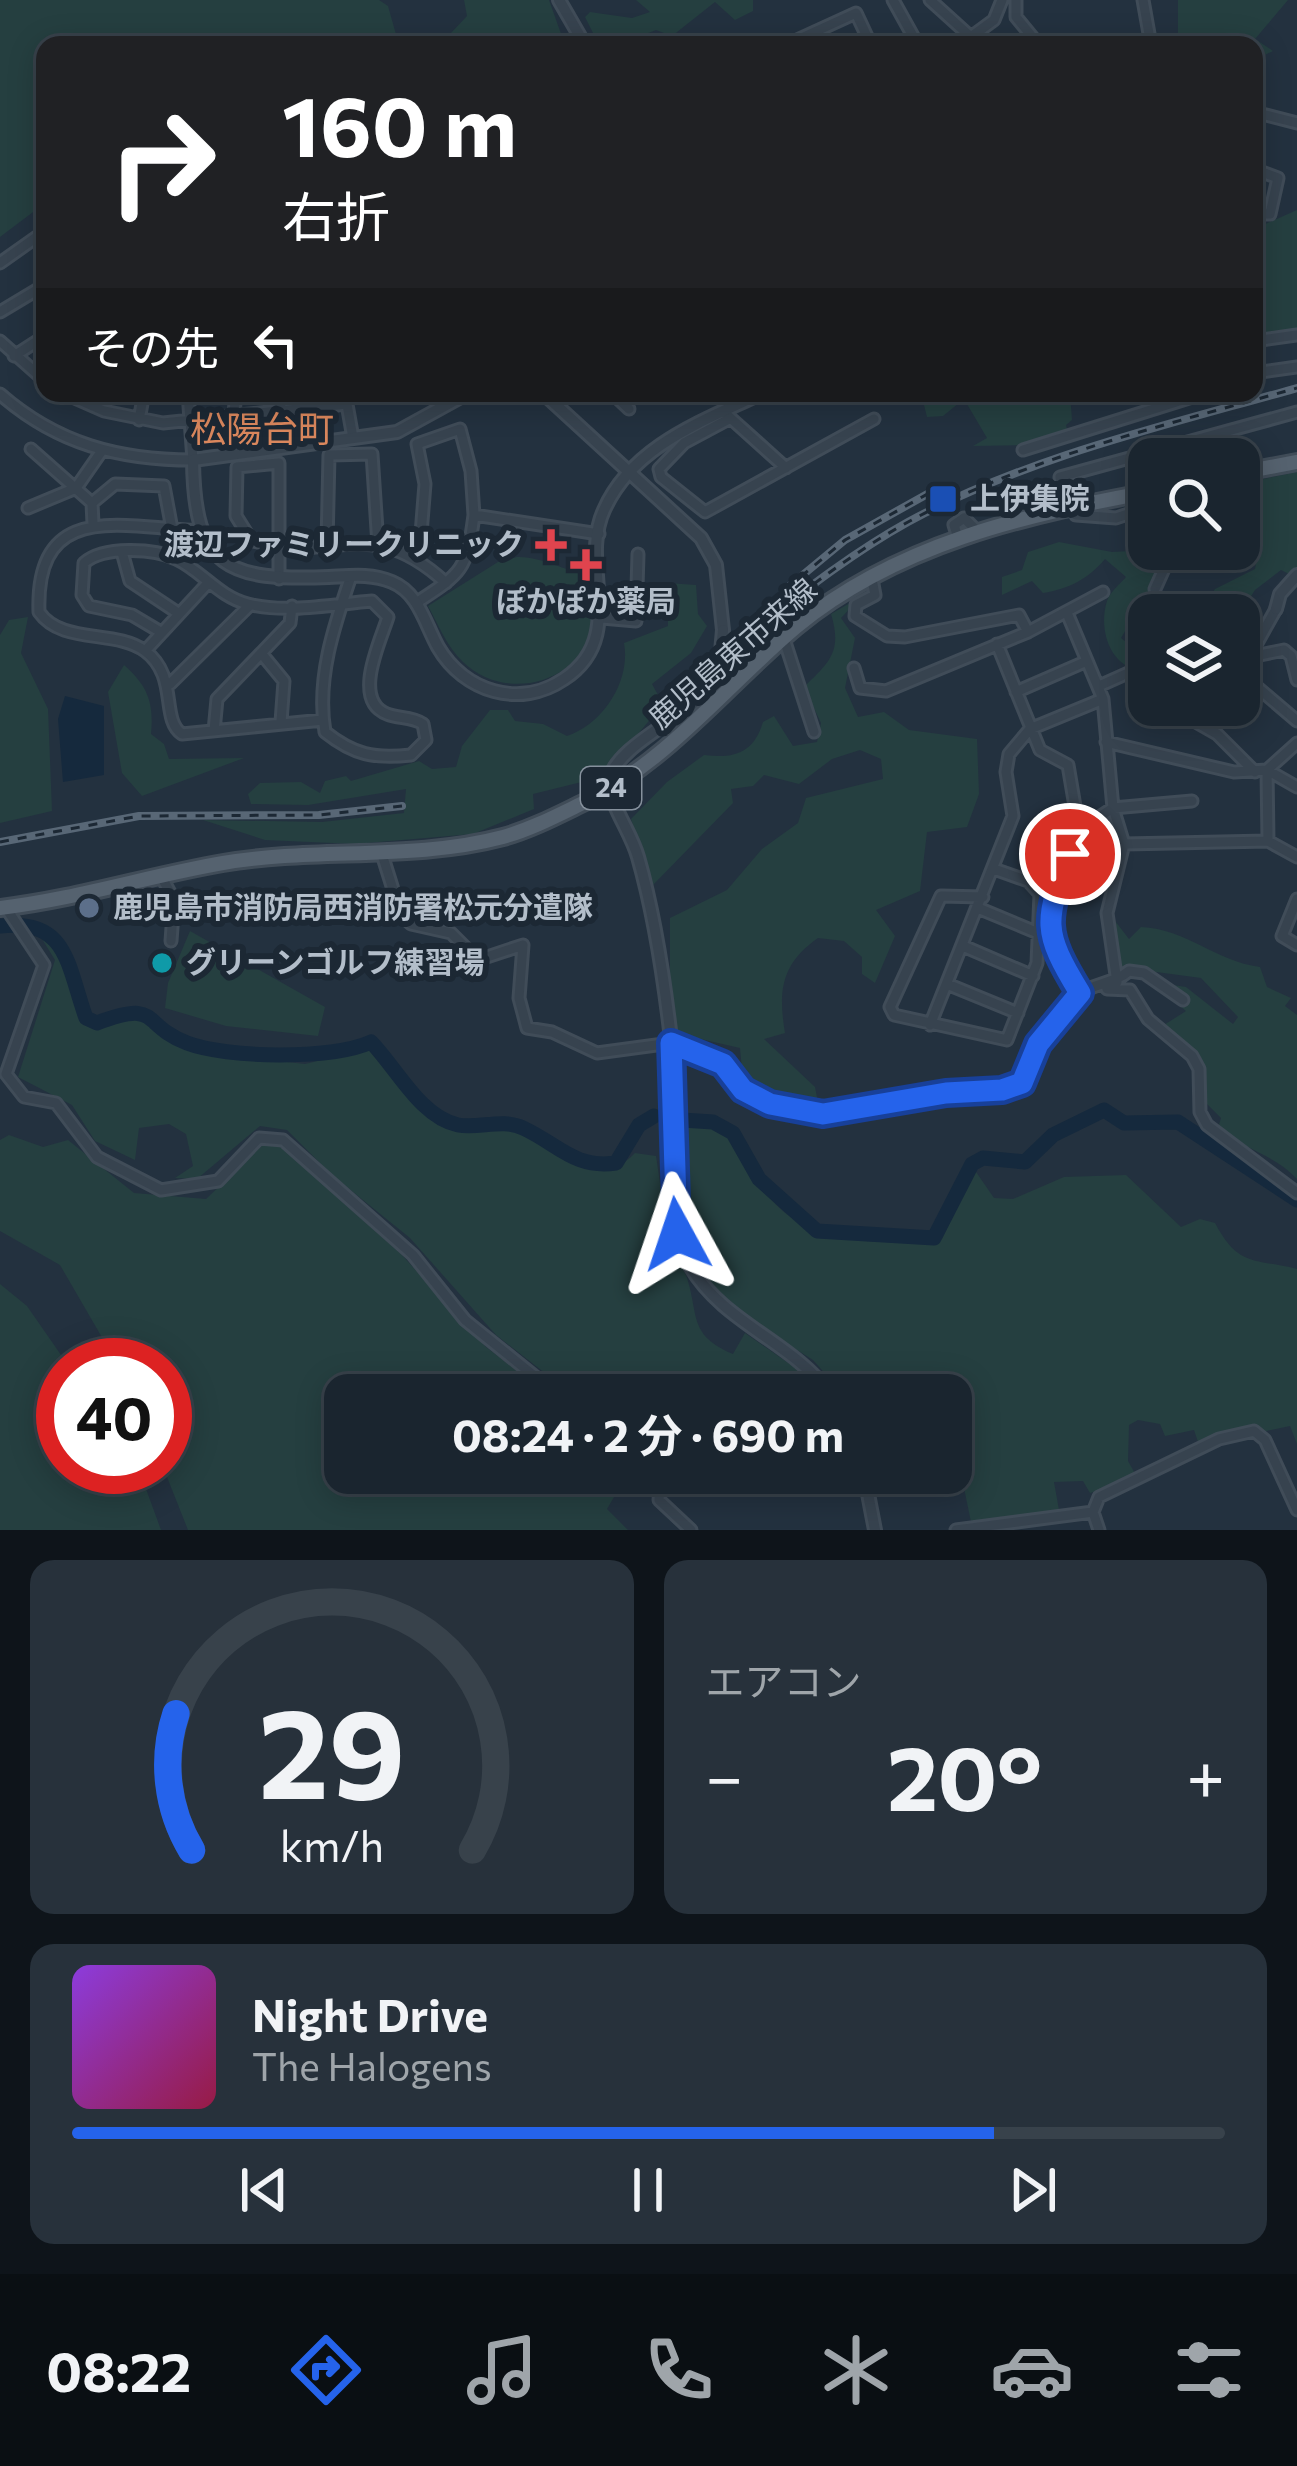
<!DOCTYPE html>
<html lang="ja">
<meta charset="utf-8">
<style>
body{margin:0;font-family:Commissioner,"Noto Sans JP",sans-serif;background:#27313b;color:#f1f3f6;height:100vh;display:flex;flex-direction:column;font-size:45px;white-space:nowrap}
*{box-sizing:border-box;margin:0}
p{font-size:39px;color:#9fa5aa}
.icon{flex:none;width:66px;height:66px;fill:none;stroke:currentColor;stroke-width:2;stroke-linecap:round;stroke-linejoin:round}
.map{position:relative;height:1530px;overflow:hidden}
.sheet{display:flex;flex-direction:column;gap:30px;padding:30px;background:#0e141a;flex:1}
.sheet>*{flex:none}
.top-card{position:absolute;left:36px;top:36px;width:1227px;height:366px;border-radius:24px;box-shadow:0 6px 30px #0003,0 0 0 3px #38424b;background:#202124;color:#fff;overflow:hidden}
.buttons{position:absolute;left:1128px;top:438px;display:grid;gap:24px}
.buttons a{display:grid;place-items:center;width:132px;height:132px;border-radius:24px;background:#1a252f;box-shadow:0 6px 30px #0003,0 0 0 3px #38424b;font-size:60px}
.speed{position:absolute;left:36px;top:1338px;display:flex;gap:24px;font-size:60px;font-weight:700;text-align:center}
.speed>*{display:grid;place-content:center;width:156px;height:156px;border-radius:50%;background:#1a252f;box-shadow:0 6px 30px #0003,0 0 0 3px #38424b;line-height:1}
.speed .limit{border:18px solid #d22;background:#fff;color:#111}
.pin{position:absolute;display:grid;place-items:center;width:102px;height:102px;color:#fff;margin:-51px;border:6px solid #fff;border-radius:50%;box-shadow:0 3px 12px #0007}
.me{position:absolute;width:132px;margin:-66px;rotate:355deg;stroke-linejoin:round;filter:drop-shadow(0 0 9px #0008)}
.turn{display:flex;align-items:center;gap:42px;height:252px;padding:0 48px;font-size:54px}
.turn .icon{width:156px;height:156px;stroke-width:2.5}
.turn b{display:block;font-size:84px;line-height:102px}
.then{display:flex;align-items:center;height:114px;padding:0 48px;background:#0003;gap:24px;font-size:45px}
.big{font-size:90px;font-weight:700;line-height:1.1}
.sheet .card{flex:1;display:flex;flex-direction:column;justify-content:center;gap:18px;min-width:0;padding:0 42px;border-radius:24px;background:#27313b}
.sheet .dial{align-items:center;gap:0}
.dial svg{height:312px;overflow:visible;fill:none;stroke:#38424b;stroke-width:7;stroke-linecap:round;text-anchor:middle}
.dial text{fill:#f1f3f6;stroke:none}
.song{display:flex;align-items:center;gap:36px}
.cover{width:144px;height:144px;border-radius:18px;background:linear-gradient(135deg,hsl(270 70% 55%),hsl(340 70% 35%))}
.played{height:12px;border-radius:6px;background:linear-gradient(90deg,#2563eb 80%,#38424b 80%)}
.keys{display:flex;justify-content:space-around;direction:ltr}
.heat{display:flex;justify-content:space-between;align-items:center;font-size:66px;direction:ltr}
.sheet .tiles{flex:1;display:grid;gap:30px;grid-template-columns:1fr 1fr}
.card:last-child{grid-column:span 2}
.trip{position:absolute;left:324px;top:1374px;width:648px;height:120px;border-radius:24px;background:#1a252f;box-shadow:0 6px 30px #0003,0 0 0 3px #38424b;font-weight:700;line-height:120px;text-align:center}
.tab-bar{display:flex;height:192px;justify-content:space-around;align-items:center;background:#0a0f13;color:#9fa5aa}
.tab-bar .icon{width:84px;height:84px}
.tab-bar .current{color:#2563eb}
.tab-bar b{font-size:54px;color:#f1f3f6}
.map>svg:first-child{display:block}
.green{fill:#253f40}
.water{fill:#15293d}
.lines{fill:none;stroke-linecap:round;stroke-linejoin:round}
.river{stroke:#15293d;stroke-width:15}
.minor-casing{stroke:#404c58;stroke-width:15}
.tertiary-casing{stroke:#404c58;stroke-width:16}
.primary-casing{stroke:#404c58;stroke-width:20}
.minor{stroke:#37434f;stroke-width:9}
.tertiary{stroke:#37434f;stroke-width:10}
.primary{stroke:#55626f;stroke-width:14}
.rail-casing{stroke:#586776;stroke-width:8}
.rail{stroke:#1c2834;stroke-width:3;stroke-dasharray:9;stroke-linecap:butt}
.tertiary-bridge-casing{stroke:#404c58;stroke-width:16;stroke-linecap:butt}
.tertiary-bridge{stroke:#37434f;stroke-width:10}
.route-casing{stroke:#184099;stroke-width:30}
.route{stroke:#2563eb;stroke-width:21}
.transit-dot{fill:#1a4fb4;stroke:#1c2834;stroke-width:4.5}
.health-dot{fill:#e0444e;stroke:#1c2834;stroke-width:4.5}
.service-dot{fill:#5c6f8a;stroke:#1c2834;stroke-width:4.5}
.culture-dot{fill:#0f9aa8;stroke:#1c2834;stroke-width:4.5}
.labels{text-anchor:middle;stroke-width:12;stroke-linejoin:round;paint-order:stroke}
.shield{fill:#1c2834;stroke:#86919d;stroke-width:3}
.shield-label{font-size:27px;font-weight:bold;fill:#b3beca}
.poi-label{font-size:30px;font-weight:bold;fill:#b3beca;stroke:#1c2834;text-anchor:start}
.street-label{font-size:30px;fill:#b3beca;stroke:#1c2834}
.quarter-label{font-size:36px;fill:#da875d;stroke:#1c2834}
</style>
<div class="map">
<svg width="1297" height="1530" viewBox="0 0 1297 1530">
<rect width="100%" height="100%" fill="#23313f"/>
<!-- green -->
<path class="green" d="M0,0H379L388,6L399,45H45V203L0,237Z
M464,0H549L565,45H426L451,33L467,16Z
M636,0H753V11L735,20L715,2L672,36L656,30L618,45H599L585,17L590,12L632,18L650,12Z
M1178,0H1288L1255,39L1273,51L1254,60V45H1178Z
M1297,210V333L1254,339V229Z
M921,393H1070L1072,420L1066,425L1068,434L1035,445L973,446L987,438L964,399L943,416L927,417Z
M1297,472V567L1289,574L1281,570L1255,590L1239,615H1198L1215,589L1255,569L1258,551L1239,516V484Z
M1059,542L1112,552L1168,549L1166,563L1121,638L1142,654L1139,670C1110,666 1098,629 1107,601C1109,593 1121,583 1126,577L1105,559C1088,579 1069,589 1043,593L1032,581L1002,595V577L1022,570L1028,552Z
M517,557C545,556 567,575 592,572C594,590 598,610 593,628C578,685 504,702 463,662C447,647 438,624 428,606L498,562Z
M668,583L696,585L698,614L707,626L691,653L652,684L663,704L602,777L533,794L534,809L473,834L355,844L265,840L203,820L322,822L404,813L406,789L308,805L251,804L248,794L260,783L301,782L320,793L325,781L346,776L351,781L419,761L432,769L456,767L462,746L490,710H508L515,721L543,724L567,736C603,724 631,681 624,643L668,626Z
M862,596L841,618L855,638L845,688L858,717L884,712L909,730L977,739L979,794L967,827L927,832L920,891L876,910L895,936L875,983L862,974V957L844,941L818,938C781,964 778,991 785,1033L764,1039L815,1087L819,1108L772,1098L742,1070L740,1048L670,1032V918L727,890L762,849L798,823L806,798L883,779L881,759L860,750L832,759L799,784L764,775L753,786L731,789L733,803L652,886L631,819L667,782L704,755C734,759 754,753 763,722L774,716L793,746L817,742L821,723L804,687C831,661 842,651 831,614Z
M28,617L21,653L48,709L52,811L0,823V635L9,620Z
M124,665C148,686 154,703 151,734L164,744L169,759L244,758L142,796L122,773L108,692Z
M1112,917L1129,939L1141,927C1187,929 1215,961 1260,967L1267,987L1291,998L1285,1006L1297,1015V1179C1275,1155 1243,1149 1218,1128L1221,1118L1200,1097C1210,1063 1187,1047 1164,1025L1186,1011L1159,989V983L1186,987L1233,1024L1238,1017L1201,978L1149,971L1123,975Z
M190,931L325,1007L318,1036L226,1026L165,1008L168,983Z
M42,939L60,954L82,1021L95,1028L128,1015L148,1019L167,1038L192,1051L305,1064L368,1049C390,1076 421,1119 456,1131C476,1137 501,1124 521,1132C560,1147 595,1195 635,1153L656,1156C661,1187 664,1221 674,1252C677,1261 684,1269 687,1278C699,1315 688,1335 733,1354L745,1333L810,1378L805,1395H573L496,1335L410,1238L332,1175L287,1130L260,1126L197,1179L175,1178L193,1166L186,1134L169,1124L139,1128L135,1160L95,1141L72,1105L18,1077L55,960Z
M685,1125L722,1128C739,1143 745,1165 758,1183C805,1249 857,1239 930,1244L942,1239L974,1169L994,1198L1013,1199L1064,1177L1126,1175L1181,1227L1200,1219L1215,1223C1239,1268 1254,1258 1297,1269V1444L1290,1426L1262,1432L1255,1428L1198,1442L1194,1430L1165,1436L1160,1424L1138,1420L1129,1425L1128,1461L1137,1477L1090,1493L1083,1481L1054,1482L1059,1510L971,1522L957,1454L951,1456V1395H844L813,1360L732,1309L712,1288L683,1227L678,1161L687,1159Z
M9,1135L43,1147L68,1140L134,1193L206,1199L269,1139L286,1150L401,1254L486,1347L549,1395H345V1473H628L607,1509L628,1530H188L163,1467L165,1365H118L60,1265L0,1231V1140Z
M0,1284L27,1306L68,1365H63V1467H138L161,1530H0Z"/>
<!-- water -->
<path class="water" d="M65,696L104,706V775L63,782L58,719Z"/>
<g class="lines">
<!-- river -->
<path class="river" d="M0,926C68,918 67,965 86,1018L97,1023C161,999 140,1025 187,1043C226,1058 332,1060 371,1042C396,1067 420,1117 458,1125C479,1129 503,1118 523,1128C558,1144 574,1169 616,1163L639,1125L654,1116
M682,1120L713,1122L733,1133L759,1179L817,1231L934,1238L972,1164L983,1158L1025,1162L1053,1135L1104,1110L1124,1123L1178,1122L1297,1200"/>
<!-- minor casing -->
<g class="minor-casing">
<path id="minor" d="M893,0L918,45
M930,0L972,38
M1016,0V17L1039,45
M1143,0L1151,45
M786,45L856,13L871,45
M960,45L994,20L1002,0
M1254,112L1297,123
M1254,169L1278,178L1270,214H1254
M0,263L45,231
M0,312L45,285
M0,341L45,381
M1254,341L1297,335
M14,356L45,336
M1254,373L1297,367
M63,393L104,411L163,423L347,404
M345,393L353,438
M612,393L629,409
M0,394C57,444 119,460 193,460L188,393
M279,411L284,393
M234,413L236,393
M726,414L786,468
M139,420L144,393
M727,420L684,443L659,469L661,477L705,512L874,419
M31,449L92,503L93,524
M1023,450L1205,393
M92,503L115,484L164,486L172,529
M1075,507L1076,515L1116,518L1149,507
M28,508L76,488L101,452
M1065,509L1060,477L1297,412
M201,531C121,527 35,500 39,612C62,645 115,629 145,651C179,676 160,719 182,734L323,720
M958,538L954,525L964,518L977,531
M327,544L329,455L372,454L378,545
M122,552L130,581L178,613
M419,559L425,484L417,444L460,429L471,471L474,515
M279,579V463L237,467L236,516L251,540C331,566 368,511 446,583
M872,579L875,595L856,605L855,616L887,636L905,637L1019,615L1028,632
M1155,589L1173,549
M416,603C462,573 467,570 474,515L599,534
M1276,609L1244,666V676L1297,721
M1067,613L1103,699L1113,808L1124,844L1268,841L1297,857
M602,618L636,621L638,554
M159,631L132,615L89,606L82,595L84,563C103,546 154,548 176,559C202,571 219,597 248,604C286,614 334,604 372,601L388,617C381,640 351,700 387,714C399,719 411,716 423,724L426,740L411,755C374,759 354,755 325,732C316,679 334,626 351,576
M784,639L814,732
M997,644L1040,750L1068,765L1079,830L1050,911V945L1080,993
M145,651L208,583
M261,653L284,681L281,722
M1250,657L1284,650L1291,656L1297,680
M854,668L860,688L886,691L1028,632L1103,592
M170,684L250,605
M1099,686L1128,673L1149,687
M1016,692L1087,661
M1166,705L1217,734L1255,772
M214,731L217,699L290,623L292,606
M1106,742L1234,772L1267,770L1297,787
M1079,830L1113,808L1192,801
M1268,841L1267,770L1297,743
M381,851L401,915L411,924L451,933L478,960L523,945L519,998L527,1028L552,1032L597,1053L671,1043L723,1064L743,1090L770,1104L823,1114L1022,1083C1037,1052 1050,1017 1078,995C1093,983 1114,984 1129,971L1144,973L1183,1000
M161,876L174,900L171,941
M983,897L941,896L890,1007L894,1015L1007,1040L1037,963L1040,894L1028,881L994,869
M1297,899L1282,936L1297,945
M6,908L44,965L6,1074L24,1097L56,1103L97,1157L161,1190L218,1181L259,1138L283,1140L413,1255L465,1320L558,1395
M978,908L1038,933
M963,946L1033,976
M1117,982L1107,913L1124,844
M947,984L1018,1013
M1107,989L1130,990L1148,1019L1192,1056L1199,1069L1200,1112L1207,1125L1297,1193
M930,1025L1013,816L1006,772L1009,754L1030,729L1103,699
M661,1473L659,1500L691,1530
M1093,1512L1099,1497L1219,1439L1254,1431L1265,1440L1297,1510
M956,1530L1093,1512L1099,1530"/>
</g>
<!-- tertiary casing -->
<g class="tertiary-casing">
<path id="tertiary" d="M559,0L585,45
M468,393L397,432L193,460C194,569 228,581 329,577C350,576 371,573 392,582C419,593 425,624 438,647C464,692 520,709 564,679C629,636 578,566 604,510C633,445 704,421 762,393
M543,393L701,538L716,565L723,630
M1276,609L1280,594L1297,575
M719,674C697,716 620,739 608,781C611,807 631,832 638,857C655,916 664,978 671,1039C679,1110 652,1201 690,1266C724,1324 792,1341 831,1395
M864,1473L875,1530"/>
</g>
<!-- primary casing -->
<g class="primary-casing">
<path id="primary" d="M1239,473L1297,462
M0,908C76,899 148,876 223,863C315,847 412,861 503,837C532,829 560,814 587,801C669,760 727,685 796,627C895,545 1026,514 1149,492"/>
</g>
<!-- minor -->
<use href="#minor" class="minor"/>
<!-- tertiary -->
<use href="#tertiary" class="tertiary"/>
<!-- primary -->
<use href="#primary" class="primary"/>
<!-- rail casing -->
<g class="rail-casing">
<path id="rail" d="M787,588L845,540L931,492
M670,692C749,638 823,569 908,522C1027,457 1167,425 1297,388
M0,842L139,816L319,815L402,806"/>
</g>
<!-- rail -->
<use href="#rail" class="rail"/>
<!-- tertiary-bridge casing -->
<g class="tertiary-bridge-casing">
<path id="tertiary-bridge" d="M719,674L723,630"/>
</g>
<!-- tertiary-bridge -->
<use href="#tertiary-bridge" class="tertiary-bridge"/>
</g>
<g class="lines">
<!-- route casing -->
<g class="route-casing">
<path id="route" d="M677,1234L671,1043L723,1064L743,1090L770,1104L823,1114L946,1093L1002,1090L1022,1083L1038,1044L1080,993C1042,931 1044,921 1070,854"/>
</g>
<!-- route -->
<use href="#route" class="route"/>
</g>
<!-- markers -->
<rect class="transit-dot" x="928" y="484" width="30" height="30" rx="6"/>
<g class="health-dot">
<path d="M545 527h12v12h12v12h-12v12h-12v-12h-12v-12h12z"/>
<path d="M580 547h12v12h12v12h-12v12h-12v-12h-12v-12h12z"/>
</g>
<circle class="service-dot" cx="89" cy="908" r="12"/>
<circle class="culture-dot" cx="162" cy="963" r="12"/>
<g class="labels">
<!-- shield labels -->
<rect class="shield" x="581" y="767" width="60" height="42" rx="9"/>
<g class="shield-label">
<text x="611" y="797">24</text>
</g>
<!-- poi labels -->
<g class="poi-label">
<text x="970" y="509">上伊集院</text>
<text x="524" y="555" text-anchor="end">渡辺ファミリークリニック</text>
<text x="586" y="612" text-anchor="middle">ぽかぽか薬局</text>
<text x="113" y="918">鹿児島市消防局西消防署松元分遣隊</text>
<text x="186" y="973">グリーンゴルフ練習場</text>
</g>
<!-- street labels -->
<g class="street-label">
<text transform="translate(733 654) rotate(-41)" y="10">鹿児島東市来線</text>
</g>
<!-- quarter labels -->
<g class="quarter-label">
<text x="262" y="442">松陽台町</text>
</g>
</g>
</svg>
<div class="buttons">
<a><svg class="icon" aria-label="search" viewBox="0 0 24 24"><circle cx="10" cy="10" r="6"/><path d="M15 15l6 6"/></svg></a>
<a><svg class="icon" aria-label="layers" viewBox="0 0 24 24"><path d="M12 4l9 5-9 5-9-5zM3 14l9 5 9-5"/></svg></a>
</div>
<div class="speed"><div class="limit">40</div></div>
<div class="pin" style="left:1070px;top:854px;background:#d93025"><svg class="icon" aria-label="arrive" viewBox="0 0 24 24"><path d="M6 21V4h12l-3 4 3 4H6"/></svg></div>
<svg class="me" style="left:677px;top:1234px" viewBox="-20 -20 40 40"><path d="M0-17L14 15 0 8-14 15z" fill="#2563eb" stroke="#fff" stroke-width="4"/></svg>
<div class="trip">08:24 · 2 分 · 690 m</div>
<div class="top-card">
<div class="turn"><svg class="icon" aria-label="right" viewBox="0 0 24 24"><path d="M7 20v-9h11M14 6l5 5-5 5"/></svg><div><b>160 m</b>右折</div></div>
<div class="then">その先<svg class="icon" aria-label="left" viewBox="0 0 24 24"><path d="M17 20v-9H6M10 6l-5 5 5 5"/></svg></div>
</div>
</div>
<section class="sheet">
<div class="tiles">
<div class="card dial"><svg viewBox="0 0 100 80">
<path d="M14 69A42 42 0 1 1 86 69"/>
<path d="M14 69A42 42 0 0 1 10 34" stroke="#2563eb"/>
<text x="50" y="56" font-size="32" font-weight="700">29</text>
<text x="50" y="72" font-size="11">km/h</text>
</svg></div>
<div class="card"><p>エアコン</p>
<div class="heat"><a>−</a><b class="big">20°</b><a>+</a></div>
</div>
<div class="card">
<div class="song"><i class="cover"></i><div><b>Night Drive</b><p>The Halogens</p></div></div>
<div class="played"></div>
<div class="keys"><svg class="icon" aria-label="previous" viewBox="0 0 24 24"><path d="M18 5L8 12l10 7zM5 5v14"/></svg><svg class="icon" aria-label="pause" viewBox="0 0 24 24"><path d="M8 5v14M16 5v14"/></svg><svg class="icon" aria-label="next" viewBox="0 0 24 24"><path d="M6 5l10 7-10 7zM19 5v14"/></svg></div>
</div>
</div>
</section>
<nav class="tab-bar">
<b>08:22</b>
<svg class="icon current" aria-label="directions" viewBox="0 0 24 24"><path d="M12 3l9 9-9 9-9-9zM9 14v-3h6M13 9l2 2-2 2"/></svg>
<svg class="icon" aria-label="music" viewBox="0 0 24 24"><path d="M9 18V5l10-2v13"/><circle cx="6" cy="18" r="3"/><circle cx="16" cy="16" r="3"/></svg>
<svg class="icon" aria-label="phone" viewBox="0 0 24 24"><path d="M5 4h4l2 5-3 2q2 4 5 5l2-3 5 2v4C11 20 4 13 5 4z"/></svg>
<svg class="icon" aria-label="climate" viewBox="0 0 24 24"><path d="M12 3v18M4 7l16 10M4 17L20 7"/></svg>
<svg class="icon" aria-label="car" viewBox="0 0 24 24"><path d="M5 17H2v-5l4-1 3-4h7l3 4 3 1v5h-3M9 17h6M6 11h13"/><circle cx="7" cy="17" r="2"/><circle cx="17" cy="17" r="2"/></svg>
<svg class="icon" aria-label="filters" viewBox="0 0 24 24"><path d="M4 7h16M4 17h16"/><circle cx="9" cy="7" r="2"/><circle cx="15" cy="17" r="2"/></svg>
</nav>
